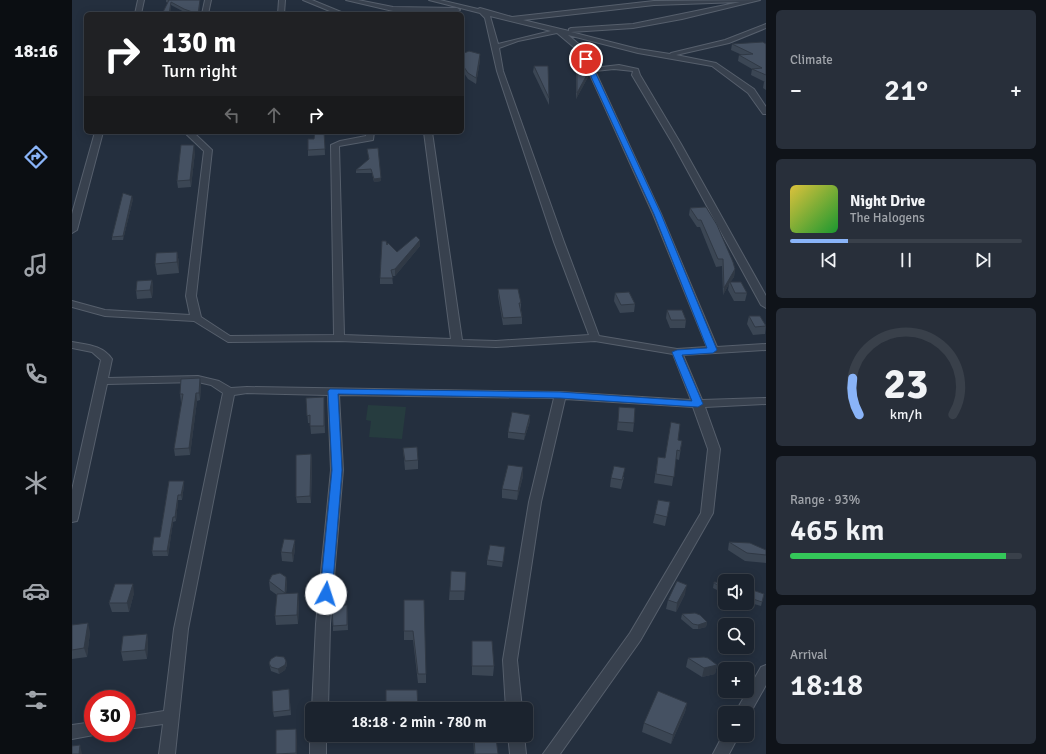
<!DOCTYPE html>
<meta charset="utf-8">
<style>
body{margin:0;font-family:Signika,sans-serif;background:#282f3a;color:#f1f3f6;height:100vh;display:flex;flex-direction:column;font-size:15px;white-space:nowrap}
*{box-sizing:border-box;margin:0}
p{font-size:13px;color:#a0a4aa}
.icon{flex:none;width:22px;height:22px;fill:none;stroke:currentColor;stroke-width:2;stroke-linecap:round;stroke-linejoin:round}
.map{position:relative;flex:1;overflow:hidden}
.drawer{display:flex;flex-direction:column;gap:10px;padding:10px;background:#0f1319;width:280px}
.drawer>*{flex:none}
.hud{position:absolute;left:12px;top:12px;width:380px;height:122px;border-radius:6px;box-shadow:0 2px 10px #0003,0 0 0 1px #39404a;background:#202124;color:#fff;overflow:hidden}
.tools{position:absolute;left:646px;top:574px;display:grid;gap:8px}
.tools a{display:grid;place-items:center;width:36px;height:36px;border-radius:6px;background:#1b232e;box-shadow:0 2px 10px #0003,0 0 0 1px #39404a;font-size:20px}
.speed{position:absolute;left:12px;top:690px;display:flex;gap:8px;font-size:20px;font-weight:700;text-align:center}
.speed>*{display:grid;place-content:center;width:52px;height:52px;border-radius:50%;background:#1b232e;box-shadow:0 2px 10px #0003,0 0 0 1px #39404a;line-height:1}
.speed .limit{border:6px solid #d22;background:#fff;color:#111}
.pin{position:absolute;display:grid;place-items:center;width:34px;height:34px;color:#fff;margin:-17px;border:2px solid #fff;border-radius:50%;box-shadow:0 1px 4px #0007}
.me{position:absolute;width:44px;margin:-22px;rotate:5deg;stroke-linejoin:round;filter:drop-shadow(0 0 3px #0008)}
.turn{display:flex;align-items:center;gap:14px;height:84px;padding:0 12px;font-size:18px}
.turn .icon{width:52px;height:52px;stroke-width:2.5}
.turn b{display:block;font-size:28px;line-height:34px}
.lanes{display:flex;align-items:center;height:38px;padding:0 12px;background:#0003;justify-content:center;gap:20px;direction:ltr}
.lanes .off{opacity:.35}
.big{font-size:30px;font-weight:600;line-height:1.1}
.drawer .tile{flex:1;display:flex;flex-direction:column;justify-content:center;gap:6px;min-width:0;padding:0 14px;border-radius:6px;background:#282f3a}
.drawer .dial{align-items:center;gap:0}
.dial svg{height:104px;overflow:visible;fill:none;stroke:#39404a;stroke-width:7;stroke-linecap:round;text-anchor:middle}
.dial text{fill:#f1f3f6;stroke:none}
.song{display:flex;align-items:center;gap:12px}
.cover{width:48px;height:48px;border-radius:6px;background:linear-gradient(135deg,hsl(50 70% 55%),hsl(130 70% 35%))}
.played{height:4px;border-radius:2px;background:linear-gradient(90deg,#8ab4f8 25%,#39404a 25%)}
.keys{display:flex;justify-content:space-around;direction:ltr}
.heat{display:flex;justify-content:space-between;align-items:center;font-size:22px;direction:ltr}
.charge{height:6px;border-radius:3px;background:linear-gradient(90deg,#34c759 93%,#39404a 0)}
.trip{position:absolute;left:233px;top:702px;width:228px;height:40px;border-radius:6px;background:#1b232e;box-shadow:0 2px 10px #0003,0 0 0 1px #39404a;font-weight:600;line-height:40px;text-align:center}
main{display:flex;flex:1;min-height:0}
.menu{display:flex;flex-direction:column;width:72px;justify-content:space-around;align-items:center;background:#0b0e12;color:#a0a4aa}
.menu .icon{width:28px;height:28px}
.menu .active{color:#8ab4f8}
.menu b{font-size:18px;color:#f1f3f6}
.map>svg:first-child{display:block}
.green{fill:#263c3f}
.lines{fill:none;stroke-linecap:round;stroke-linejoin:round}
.street-casing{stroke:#565f6c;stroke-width:2}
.street{fill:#38414e;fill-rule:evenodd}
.wall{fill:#3b4654}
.shaded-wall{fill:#303945}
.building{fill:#455162;stroke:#303945}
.route{fill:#1a73e8;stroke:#114b97}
</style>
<main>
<nav class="menu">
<b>18:16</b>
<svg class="icon active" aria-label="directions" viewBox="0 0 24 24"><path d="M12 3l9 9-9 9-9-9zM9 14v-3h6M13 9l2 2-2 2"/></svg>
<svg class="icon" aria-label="music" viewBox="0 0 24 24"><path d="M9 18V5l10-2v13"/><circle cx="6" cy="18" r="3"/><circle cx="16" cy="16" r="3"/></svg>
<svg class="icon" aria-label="phone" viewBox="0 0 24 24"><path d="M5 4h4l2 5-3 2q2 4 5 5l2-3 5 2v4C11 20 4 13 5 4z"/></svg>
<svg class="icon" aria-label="climate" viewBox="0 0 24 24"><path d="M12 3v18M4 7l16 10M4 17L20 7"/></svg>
<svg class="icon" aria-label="car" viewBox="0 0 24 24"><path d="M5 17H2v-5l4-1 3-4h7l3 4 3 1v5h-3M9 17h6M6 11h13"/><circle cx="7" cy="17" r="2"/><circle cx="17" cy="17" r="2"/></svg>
<svg class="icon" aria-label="filters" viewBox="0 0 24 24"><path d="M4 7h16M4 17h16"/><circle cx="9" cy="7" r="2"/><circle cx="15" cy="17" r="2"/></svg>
</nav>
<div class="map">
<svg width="694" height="754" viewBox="0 0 694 754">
<rect width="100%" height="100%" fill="#242f3e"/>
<!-- green -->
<path class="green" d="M296,405L334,407L330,439L297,437L299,421L294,420Z"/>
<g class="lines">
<!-- street casing -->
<g class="street-casing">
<path id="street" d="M66,0H72L69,14H63Z
M133,0H139L136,14H130Z
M207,0H213L212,14H206Z
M231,0H240L274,14H265Z
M274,0H286L321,7L385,8L388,10L385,12L321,11Z
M357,0H368L406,9L408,8L440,17L582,1L688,0L610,19L561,28L499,32L566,49L598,54L599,53L653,40L694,24V28L657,43L604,55L644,63L682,89L694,107V114H691L676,93L640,66L566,53L496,35L509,46L521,68L547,65L566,69L568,75L609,144L694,296V308L689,305L601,144L560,75L561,71L542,69L523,71L589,214L645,347L694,344V350L611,355L630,400L694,398V404L633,407L648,449L641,513L568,641L488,754H471L558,633L629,513L636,449L621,407L493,399L469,502L445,660L450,709H434L431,660L457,502L482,398L267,395L271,470L258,624L256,709H240L244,624L259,470L256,395L175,393L162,395L116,629L103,754H87L91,724L55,729V717L92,711L102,629L151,393L139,385L126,382L35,384L6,518L5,521L0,522V490L29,360L20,352L0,348V342C16,345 30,345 40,359L36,378L126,376L147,381L159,388L175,387L488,392L619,400L601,354L523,341L424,347L267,341L156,342L122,321L33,316L0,307V301L33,310L118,315L114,296L132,151L112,132H121L140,150L124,296L129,317L158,336L262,335L259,145L268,141L294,136V132H302L301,140L267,146L272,335L379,339L352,132H360L390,340L424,341L517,335L482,242L425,71L413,18L408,13ZM668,2L561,24L499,28L497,29V31L451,20L582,5ZM418,16L479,31L426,44ZM485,33L504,49L516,70L581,214L635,347L605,349L527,336L492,242L431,71L427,48L446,41Z
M23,132H31L5,230L0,233V214Z
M694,665V685L676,717L675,718V713H663L689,667Z
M21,722V733L27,734L0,739V725Z
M240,731V735H254V754H238V735Z
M653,731V735H667L657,754H641Z
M436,735H452L454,754H438Z"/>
</g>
<!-- street -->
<use href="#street" class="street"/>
</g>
<!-- wall -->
<path class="wall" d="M94,0H128L127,14H116L99,5L98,14H90L96,3L94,2Z
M660,44H694V90L691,88L692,82H693L679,75L680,69L666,61L667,55H670L659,50Z
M390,54L408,60L404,84L396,79L390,70Z
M505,64L516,77L504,99V71Z
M462,66L477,98V105L461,72Z
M252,132L253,155L236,156V139H242Z
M295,149L309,181L302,182L300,173H284V170L297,160Z
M123,152L119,187L106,188L105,181Z
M61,199L51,240H40V237Z
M634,207L663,269L662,277L658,282L675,293L673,301H662L656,290L657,284L651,295L650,266L644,267L628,227H625L617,215L618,208Z
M315,245L325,252L348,246L323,276H320L321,284H308V278Z
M105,252L107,263V273L85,275L83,264Z
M80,280L81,287L80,298L65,299L64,291Z
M426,289L449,303V310L450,317V324L431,325L426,296Z
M543,293L563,304L562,312L548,313L542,301Z
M595,310L614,320L613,328H598L594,318Z
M677,316L694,325L693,334L681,335L675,324Z
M128,378L129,385L128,400L125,401L118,455L103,456L102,449L110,402H109L108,394Z
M234,398L252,404L253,433L239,434L238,423H236Z
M547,407L562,423L561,432L545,430Z
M458,421L452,440L436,438V432Z
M610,441L607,460L604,459L600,486L582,483L586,457L593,458Z
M331,448L346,460V469L333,470Z
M239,454L240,461L239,503H225L224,497Z
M451,476L445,500L430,498V489Z
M552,477L549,489L538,487L539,478Z
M97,481L112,485L110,500H106L104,521L101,522L96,556H81L80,551L88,537Z
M586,500L598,502L593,526L581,523Z
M223,540V549L221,562L210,561L209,552Z
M657,542L694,550V548V563L673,561L656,550Z
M433,547L430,567L415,565V560Z
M379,571L394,572L392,600H377Z
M214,577L215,586L214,593L227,602L226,624L204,625L203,616L205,595L198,590L197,581Z
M642,582L653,583V594L641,588Z
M675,588L692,594L689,606L675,602Z
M62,593L57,612H40L37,603Z
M613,594L604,612L594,609L596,600Z
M332,600L354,674V683H346L341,640H332Z
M275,605L276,630L261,631V626Z
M610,614L635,622L634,627L626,629H621L609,619Z
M0,625L18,632L15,657L0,659Z
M75,634L76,643L75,659L51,661L49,652Z
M400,641L422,666L421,676L400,675Z
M616,658L645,665L643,674L630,677L614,667Z
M214,661L215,665L213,670L207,674L199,671L197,663Z
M217,689L219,715L202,717L201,712Z
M615,703L613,712L599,744L570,732L572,723Z
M401,735H422L426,754H402Z
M225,738V754H204Z"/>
<!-- shaded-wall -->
<path class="shaded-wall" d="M128,0L127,14H126Z
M99,2V5L98,14H97Z
M408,54V60L404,84V78Z
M517,71L516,77L504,99L505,93Z
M122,145L123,152L119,187L118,180Z
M309,178V181L302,182V179Z
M60,196L61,199L51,240V236Z
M348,240V246L323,276V269Z
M105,252L107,263V273L105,262Z
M663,269L662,277L658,283V282L657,284L651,295L652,288Z
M80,280L81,287L80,298L78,290Z
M128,378L129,385L128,400L127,393Z
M124,393L125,401L118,455L117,448Z
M458,415V421L452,440L453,434Z
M239,454L240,461L239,503L238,496Z
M451,467V476L445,500L446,491Z
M112,481V485L110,500L109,495Z
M106,495V500L104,521L103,517Z
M101,517V522L96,556L95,551Z
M223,540V549L221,562L220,553Z
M214,577L215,586L213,602V593Z
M61,584L62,593L57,612L55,603Z
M615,585L613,594L604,612L605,603Z
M226,593L227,602L226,624L225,615Z
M635,622L634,627L626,629V625Z
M16,623L18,632L15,657L12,648Z
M75,634L76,643L75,659L73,650Z
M214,661L215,665L213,670L207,674L206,669Z
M645,665L643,674L630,677L632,668Z
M615,703L613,712L599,744L601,735Z
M224,729L225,738V754H224Z
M8,745L10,754H7Z"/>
<!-- building -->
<path class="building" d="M96,0H128L126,14L112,9L99,2L97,14H90L97,0Z
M691,42L694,44V75L680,69L690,68L667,55L681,54L660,44Z
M397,51L408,54L404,78L396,73L390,64V54Z
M505,64H514L517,71L505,93Z
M462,66H476L477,98Z
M243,132H252L253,149L236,150V139H242Z
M109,145H122L118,180L105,181Z
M306,148L309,178L302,179L299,169L284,170L297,159L295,149Z
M51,193L60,196L51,236L40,237Z
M634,207L645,225L661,262L663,269L652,288L651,259H646L629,220H626L618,208Z
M344,236L348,240L323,269L319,270L321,278H308L310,241H314L315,245L316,243L325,252Z
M105,252V262L83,264L84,253Z
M80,280L78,290L64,291L65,281Z
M658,282H669L675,293H663Z
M426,289H446L449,303H447L450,317L431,318Z
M557,292L563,304L549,305L543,293Z
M595,310H610L614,320H599Z
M677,316H688L694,326L683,327Z
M128,378L127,393H124L117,448L102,449L111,394H108L109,379Z
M252,397V426H238V415L235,416L234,398Z
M547,407L563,408L562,423L546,422Z
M440,412L458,415L453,434L436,432Z
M599,422L608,424L606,440L610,441L608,451L605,450L602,477L584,474L586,457L593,458Z
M345,447L346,460L333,461L331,448Z
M239,454L238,496L224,497V455Z
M436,465L451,467L446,491L430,489Z
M542,466L553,468L550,480L539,478Z
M97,481H112L109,495H106L103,517H101L95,551H80L82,537H88Z
M586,500L598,502L595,517L583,514Z
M212,539L223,540L220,553L209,552Z
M657,542L678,543L694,550V555L675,553Z
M418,545L433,547L431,562L415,560Z
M379,571L394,572L393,591H378Z
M208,573L214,577L213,593L197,581L200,575Z
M605,581L615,585L605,603L596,600Z
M642,582L653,583V589L642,583Z
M43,584H61L55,603H37Z
M675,588L692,594L690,602L675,597Z
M226,593L225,615L203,616L205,594Z
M332,600H352L354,674H346L341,631H332Z
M275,605V625L261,626L260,606Z
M623,613L628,615L635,622L626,625L621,624L610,614Z
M16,623L12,648L0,650V625Z
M75,634L73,650L49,652L51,636Z
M400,641H420L422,666H400Z
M204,656L212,657L214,661L213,665L206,669L199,667L197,663L199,659Z
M632,657L636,658L645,665L632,668L616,658Z
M217,689L218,710L201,712L200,691Z
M314,690H345L346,709H314Z
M586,691L615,703L601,735L572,723Z
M224,729V753L204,754V730Z
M402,735H422L423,738H424L426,754H403Z
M8,745L7,754H0V746Z"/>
<!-- route -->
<path class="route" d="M512,58L517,59L589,214L645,350L641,353L610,355L631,404L626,407L488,398L266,394L270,470L260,594L258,596L254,598L250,596L248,594L260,470L256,391L258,389L488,392L620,401L600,352L605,350L635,348L582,214L511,59Z"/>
</svg>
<div class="tools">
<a><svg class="icon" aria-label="sound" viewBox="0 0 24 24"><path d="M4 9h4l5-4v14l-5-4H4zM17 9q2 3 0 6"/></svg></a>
<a><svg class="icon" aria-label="search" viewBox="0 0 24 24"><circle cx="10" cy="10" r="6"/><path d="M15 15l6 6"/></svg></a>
<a>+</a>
<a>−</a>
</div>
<div class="speed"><div class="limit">30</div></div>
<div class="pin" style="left:514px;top:59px;background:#d93025"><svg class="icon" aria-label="arrive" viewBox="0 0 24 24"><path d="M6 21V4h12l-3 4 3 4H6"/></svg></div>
<svg class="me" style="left:254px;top:594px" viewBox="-20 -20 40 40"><circle r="19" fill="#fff"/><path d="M0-13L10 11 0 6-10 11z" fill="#1a73e8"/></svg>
<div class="trip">18:18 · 2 min · 780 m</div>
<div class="hud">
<div class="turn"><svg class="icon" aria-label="right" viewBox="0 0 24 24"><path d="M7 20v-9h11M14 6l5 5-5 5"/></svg><div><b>130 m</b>Turn right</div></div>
<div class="lanes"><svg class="icon off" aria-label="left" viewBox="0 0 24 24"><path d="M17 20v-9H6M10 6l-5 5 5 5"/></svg><svg class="icon off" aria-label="ahead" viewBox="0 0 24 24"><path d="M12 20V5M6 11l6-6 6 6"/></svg><svg class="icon" aria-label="right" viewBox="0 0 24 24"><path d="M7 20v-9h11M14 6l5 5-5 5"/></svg></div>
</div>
</div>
<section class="drawer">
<div class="tile"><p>Climate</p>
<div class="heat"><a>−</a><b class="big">21°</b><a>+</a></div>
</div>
<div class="tile">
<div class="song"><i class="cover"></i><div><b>Night Drive</b><p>The Halogens</p></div></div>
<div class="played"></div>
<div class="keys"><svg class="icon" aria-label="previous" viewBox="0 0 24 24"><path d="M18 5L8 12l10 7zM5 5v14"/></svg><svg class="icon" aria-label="pause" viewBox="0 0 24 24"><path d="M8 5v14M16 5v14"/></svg><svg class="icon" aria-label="next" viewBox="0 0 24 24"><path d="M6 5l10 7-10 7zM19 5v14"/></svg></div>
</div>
<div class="tile dial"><svg viewBox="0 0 100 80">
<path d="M14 69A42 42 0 1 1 86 69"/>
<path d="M14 69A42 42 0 0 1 9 41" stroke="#8ab4f8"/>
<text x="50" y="56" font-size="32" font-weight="700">23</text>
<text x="50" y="72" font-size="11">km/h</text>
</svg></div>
<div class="tile"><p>Range · 93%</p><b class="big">465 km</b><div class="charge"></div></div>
<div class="tile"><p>Arrival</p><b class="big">18:18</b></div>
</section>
</main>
